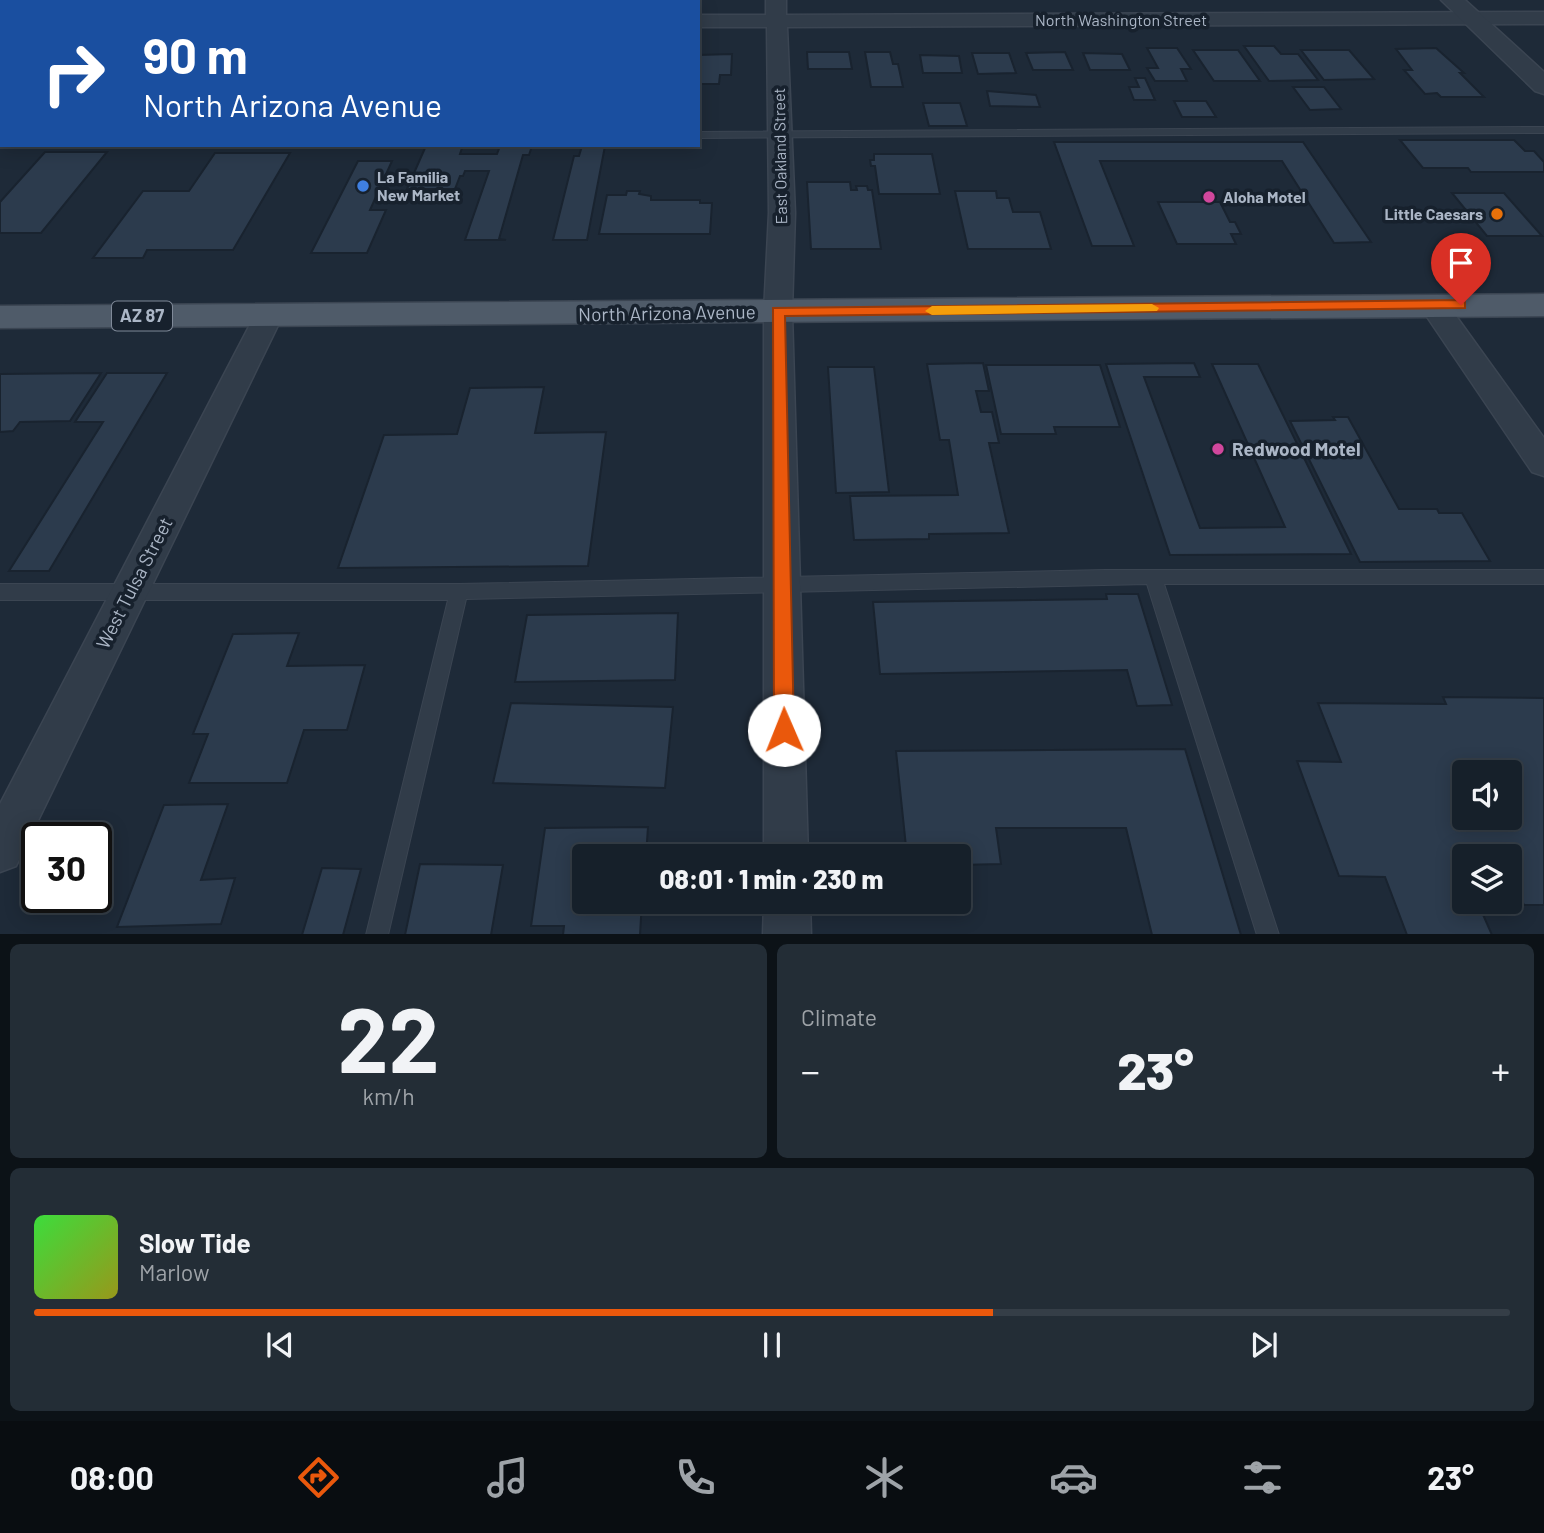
<!DOCTYPE html>
<meta charset="utf-8">
<style>
body{margin:0;font-family:Barlow,sans-serif;background:#232d36;color:#f1f3f6;height:100vh;display:flex;flex-direction:column;font-size:26px;white-space:nowrap}
*{box-sizing:border-box;margin:0}
p{font-size:23px;color:#9ea3a8}
.icon{flex:none;width:38px;height:38px;fill:none;stroke:currentColor;stroke-width:2;stroke-linecap:round;stroke-linejoin:round}
.map{position:relative;height:934px;overflow:hidden}
.details{display:flex;flex-direction:column;gap:10px;padding:10px;background:#0c1217;flex:1}
.details>*{flex:none}
.banner{position:absolute;left:0px;top:0px;width:700px;height:147px;box-shadow:0 4px 18px #0003,0 0 0 2px #353e47;background:#1a4fa0;color:#fff;overflow:hidden}
.buttons{position:absolute;left:1452px;top:760px;display:grid;gap:14px}
.buttons a{display:grid;place-items:center;width:70px;height:70px;border-radius:7px;background:#16202a;box-shadow:0 4px 18px #0003,0 0 0 2px #353e47;font-size:35px}
.speed{position:absolute;left:21px;top:822px;display:flex;gap:14px;font-size:35px;font-weight:700;text-align:center}
.speed>*{display:grid;place-content:center;width:91px;height:91px;border-radius:50%;background:#16202a;box-shadow:0 4px 18px #0003,0 0 0 2px #353e47;line-height:1}
.speed .limit{border:4px solid #111;border-radius:10px;background:#fff;color:#111}
.pin{position:absolute;display:grid;place-items:center;width:60px;height:60px;color:#fff;margin:-72px -30px;border-radius:50% 50% 50% 0;rotate:-45deg;box-shadow:0 0 7px #0007}
.pin .icon{rotate:45deg}
.me{position:absolute;width:77px;margin:-38px;rotate:359deg;stroke-linejoin:round;filter:drop-shadow(0 0 5px #0008)}
.turn{display:flex;align-items:center;gap:24px;height:147px;padding:0 28px;font-size:32px}
.turn .icon{width:91px;height:91px;stroke-width:2.5}
.turn b{display:block;font-size:49px;line-height:60px}
.big{font-size:52px;font-weight:800;line-height:1.1}
.details .card{flex:1;display:flex;flex-direction:column;justify-content:center;gap:10px;min-width:0;padding:0 24px;border-radius:10px;background:#232d36}
.details .dial{align-items:center;gap:0}
.dial b{font-size:91px;line-height:1}
.song{display:flex;align-items:center;gap:21px}
.cover{width:84px;height:84px;border-radius:10px;background:linear-gradient(135deg,hsl(120 70% 55%),hsl(60 70% 35%))}
.played{height:7px;border-radius:4px;background:linear-gradient(90deg,#ea580c 65%,#353e47 65%)}
.keys{display:flex;justify-content:space-around;direction:ltr}
.heat{display:flex;justify-content:space-between;align-items:center;font-size:38px;direction:ltr}
.details .tiles{flex:1;display:grid;gap:10px;grid-template-columns:1fr 1fr}
.card:last-child{grid-column:span 2}
.trip{position:absolute;left:572px;top:844px;width:399px;height:70px;border-radius:7px;background:#16202a;box-shadow:0 4px 18px #0003,0 0 0 2px #353e47;font-weight:800;line-height:70px;text-align:center}
.tabs{display:flex;height:112px;justify-content:space-around;align-items:center;background:#090d11;color:#9ea3a8}
.tabs .icon{width:49px;height:49px}
.tabs .active{color:#ea580c}
.tabs b{font-size:32px;color:#f1f3f6}
.map>svg:first-child{display:block}
.building{fill:#2c3b4d;stroke:#19232f;stroke-width:2;fill-rule:evenodd}
.lines{fill:none;stroke-linecap:round;stroke-linejoin:round}
.service-casing{stroke:#3b4552;stroke-width:2}
.minor-casing{stroke:#3b4552;stroke-width:3}
.tertiary-casing{stroke:#3b4552;stroke-width:3}
.primary-casing{stroke:#3b4552;stroke-width:3}
.service{fill:#313c49;fill-rule:evenodd}
.minor{fill:#313c49;fill-rule:evenodd}
.tertiary{fill:#313c49;fill-rule:evenodd}
.primary{fill:#4f5b69;fill-rule:evenodd}
.route{fill:#ea580c;stroke:#983908;stroke-width:2}
.slow{fill:#f59e0b}
.shop-dot{fill:#3f7fe0;stroke:#17212d;stroke-width:2.5}
.hotel-dot{fill:#d1479c;stroke:#17212d;stroke-width:2.5}
.food-dot{fill:#e8710a;stroke:#17212d;stroke-width:2.5}
.labels{text-anchor:middle;stroke-width:7;stroke-linejoin:round;paint-order:stroke}
.far-street-label{font-size:16px;fill:#abb6c6;stroke:#17212d}
.far-poi-label{font-size:16px;font-weight:bold;fill:#abb6c6;stroke:#17212d;text-anchor:start}
.shield{fill:#17212d;stroke:#7f8998;stroke-width:2}
.shield-label{font-size:18px;font-weight:bold;fill:#abb6c6}
.street-label{font-size:19px;fill:#abb6c6;stroke:#17212d}
.poi-label{font-size:19px;font-weight:bold;fill:#abb6c6;stroke:#17212d;text-anchor:start}
</style>
<div class="map">
<svg width="1544" height="935" viewBox="0 0 1544 935">
<rect width="100%" height="100%" fill="#1e2a38"/>
<!-- building -->
<path class="building" d="M1244,46H1274L1281,54H1298L1318,80L1269,81Z
M1147,48H1177L1191,69H1181L1187,81H1155L1147,68H1158Z
M1436,48L1464,73H1460L1484,97H1441L1437,93L1425,94L1404,70H1412L1396,49Z
M1193,50H1238L1260,81H1214Z
M1301,50H1349L1374,79L1324,80Z
M807,52H849L852,69H808Z
M865,52H890L893,64H898L903,87H871Z
M1065,52L1073,70H1033L1026,53Z
M972,53H1009L1016,73L978,74Z
M1083,53L1122,54L1130,70H1090Z
M732,54L731,75H720L719,84H698V55Z
M920,55L959,56L962,73H923Z
M1135,78H1145L1155,100H1134L1129,87H1139Z
M1293,87H1324L1341,109L1310,110Z
M987,91L1036,95L1040,107L990,106Z
M1174,101H1206L1216,117H1182Z
M923,103H960L967,126H929Z
M1400,140H1514L1525,151H1534L1544,162V172H1471L1468,168H1423Z
M1054,142H1303L1371,242L1334,243L1282,161H1100L1134,246H1092Z
M500,146H532L529,155H523L499,239L506,240H465L489,171H465L463,176H460L455,189H407L425,148H462L460,154H497Z
M582,146H605L587,240H553L574,156H579Z
M45,152H107L41,233H0V202Z
M215,153H290L233,250H147L143,258H93L143,191H189Z
M874,154H932L940,194H879L875,166H871L870,160H874Z
M358,161H392L370,210H386L367,253H311Z
M807,182H850L851,190H857L856,186H867L868,190H872L881,249H811Z
M627,191H640L639,194L651,196V200H700V203H712L710,234H599L607,195H626Z
M955,191H996L997,198H1009L1013,212H1040L1051,249H968Z
M1452,193H1504L1542,236H1487Z
M1158,202H1220L1230,222H1235L1241,234H1231L1236,244H1177Z
M983,363L989,391H976L981,412H992L999,443H989L1009,533L929,534V539L854,540L850,496L958,495L949,440H940L927,364Z
M1194,363L1200,377H1144L1200,528L1285,527L1212,364H1258L1351,554L1170,555L1106,364Z
M986,365H1100L1120,427H1054L1056,434H1001Z
M828,367H874L889,492L836,493Z
M101,373L70,421L20,422L13,431L0,432V374Z
M107,373H167L49,571H9L103,422H75Z
M544,387L535,433L606,432L588,566L338,568L384,435L457,434L470,388Z
M1333,417H1348L1399,509H1437L1439,513H1462L1490,561L1360,562L1290,421L1335,420Z
M1106,594H1138L1172,705L1137,706L1127,670L880,674L873,602L1107,599Z
M678,613L675,680L515,682L527,615Z
M299,633L287,666L365,665L347,730H304L287,783H189L208,734H193L233,634Z
M1443,697L1544,698V905H1524L1520,897H1510V856H1465V901H1477L1492,935H1407L1385,877L1339,876L1297,761L1341,762L1318,703L1446,704ZM1465,772H1510V817H1465Z
M511,703L673,707L665,788L493,783Z
M1185,749L1241,935H1152L1126,828H996L1001,864L959,865V856H907L896,751Z
M228,804L201,880L235,878L221,924L117,927L164,805Z
M648,827L646,856H584V901H642L640,935H563L564,926H531L545,828Z
M420,864L503,865L491,935H405Z
M322,868L361,869L343,935H302Z"/>
<g class="lines">
<!-- service casing -->
<g class="service-casing">
<path id="service" d="M1544,127V133L698,138V132Z
M0,132H2V138H0Z
M1105,570H1544V584H1164L1279,935H1257L1147,584L466,599L388,935H366L448,600H0V584H459Z"/>
</g>
<!-- minor casing -->
<g class="minor-casing">
<path id="minor" d="M766,0H786V15L1544,12V24L787,27L795,213L792,312L808,856H764V312L769,213L767,27H698V15H766Z
M0,19H2V31H0Z
M1433,296L1443,298L1544,438V476L1532,472L1419,305L1423,298Z
M269,305L279,308L283,315L16,866L0,872V804L255,315L259,308Z
M764,901H810L811,935H763Z"/>
</g>
<!-- tertiary casing -->
<g class="tertiary-casing">
<path id="tertiary" d="M82,0H105L81,2Z
M1441,0H1465L1544,72V94L1535,91Z
M2,84V101L0,102V85Z"/>
</g>
<!-- primary casing -->
<g class="primary-casing">
<path id="primary" d="M1544,294V316L0,328V306Z"/>
</g>
<!-- service -->
<use href="#service" class="service"/>
<!-- minor -->
<use href="#minor" class="minor"/>
<!-- tertiary -->
<use href="#tertiary" class="tertiary"/>
<!-- primary -->
<use href="#primary" class="primary"/>
</g>
<!-- route -->
<path class="route" d="M1461,300L1465,302V308L785,316L794,730L791,736L784,739L777,736L774,730L773,308Z"/>
<!-- slow -->
<path class="slow" d="M1152,304L1159,308L1157,311L932,315L925,311L932,306Z"/>
<!-- markers -->
<circle class="shop-dot" cx="363" cy="186" r="7"/>
<g class="hotel-dot">
<circle cx="1209" cy="197" r="7"/>
<circle cx="1218" cy="449" r="7"/>
</g>
<circle class="food-dot" cx="1497" cy="214" r="7"/>
<g class="labels">
<!-- far-street labels -->
<g class="far-street-label">
<text x="1121" y="26">North Washington Street</text>
<text transform="translate(780 156) rotate(-91)" y="6">East Oakland Street</text>
</g>
<!-- far-poi labels -->
<g class="far-poi-label">
<text x="377" y="183">La Familia<tspan x="377" dy="18">New Market</tspan></text>
<text x="1223" y="203">Aloha Motel</text>
<text x="1483" y="220" text-anchor="end">Little Caesars</text>
</g>
<!-- shield labels -->
<rect class="shield" x="112" y="301.5" width="60" height="29" rx="5"/>
<g class="shield-label">
<text x="142" y="322">AZ 87</text>
</g>
<!-- street labels -->
<g class="street-label">
<text transform="translate(667 313) rotate(-1)" y="7">North Arizona Avenue</text>
<text transform="translate(134 583) rotate(-63)" y="7">West Tulsa Street</text>
</g>
<!-- poi labels -->
<g class="poi-label">
<text x="1232" y="456">Redwood Motel</text>
</g>
</g>
</svg>
<div class="buttons">
<a><svg class="icon" aria-label="sound" viewBox="0 0 24 24"><path d="M4 9h4l5-4v14l-5-4H4zM17 9q2 3 0 6"/></svg></a>
<a><svg class="icon" aria-label="layers" viewBox="0 0 24 24"><path d="M12 4l9 5-9 5-9-5zM3 14l9 5 9-5"/></svg></a>
</div>
<div class="speed"><div class="limit">30</div></div>
<div class="pin" style="left:1461px;top:305px;background:#d93025"><svg class="icon" aria-label="arrive" viewBox="0 0 24 24"><path d="M6 21V4h12l-3 4 3 4H6"/></svg></div>
<svg class="me" style="left:784px;top:730px" viewBox="-20 -20 40 40"><circle r="19" fill="#fff"/><path d="M0-13L10 11 0 6-10 11z" fill="#ea580c"/></svg>
<div class="trip">08:01 · 1 min · 230 m</div>
<div class="banner">
<div class="turn"><svg class="icon" aria-label="right" viewBox="0 0 24 24"><path d="M7 20v-9h11M14 6l5 5-5 5"/></svg><div><b>90 m</b>North Arizona Avenue</div></div>
</div>
</div>
<section class="details">
<div class="tiles">
<div class="card dial"><b>22</b><p>km/h</p></div>
<div class="card"><p>Climate</p>
<div class="heat"><a>−</a><b class="big">23°</b><a>+</a></div>
</div>
<div class="card">
<div class="song"><i class="cover"></i><div><b>Slow Tide</b><p>Marlow</p></div></div>
<div class="played"></div>
<div class="keys"><svg class="icon" aria-label="previous" viewBox="0 0 24 24"><path d="M18 5L8 12l10 7zM5 5v14"/></svg><svg class="icon" aria-label="pause" viewBox="0 0 24 24"><path d="M8 5v14M16 5v14"/></svg><svg class="icon" aria-label="next" viewBox="0 0 24 24"><path d="M6 5l10 7-10 7zM19 5v14"/></svg></div>
</div>
</div>
</section>
<nav class="tabs">
<b>08:00</b>
<svg class="icon active" aria-label="directions" viewBox="0 0 24 24"><path d="M12 3l9 9-9 9-9-9zM9 14v-3h6M13 9l2 2-2 2"/></svg>
<svg class="icon" aria-label="music" viewBox="0 0 24 24"><path d="M9 18V5l10-2v13"/><circle cx="6" cy="18" r="3"/><circle cx="16" cy="16" r="3"/></svg>
<svg class="icon" aria-label="phone" viewBox="0 0 24 24"><path d="M5 4h4l2 5-3 2q2 4 5 5l2-3 5 2v4C11 20 4 13 5 4z"/></svg>
<svg class="icon" aria-label="climate" viewBox="0 0 24 24"><path d="M12 3v18M4 7l16 10M4 17L20 7"/></svg>
<svg class="icon" aria-label="car" viewBox="0 0 24 24"><path d="M5 17H2v-5l4-1 3-4h7l3 4 3 1v5h-3M9 17h6M6 11h13"/><circle cx="7" cy="17" r="2"/><circle cx="17" cy="17" r="2"/></svg>
<svg class="icon" aria-label="filters" viewBox="0 0 24 24"><path d="M4 7h16M4 17h16"/><circle cx="9" cy="7" r="2"/><circle cx="15" cy="17" r="2"/></svg>
<b>23°</b>
</nav>
